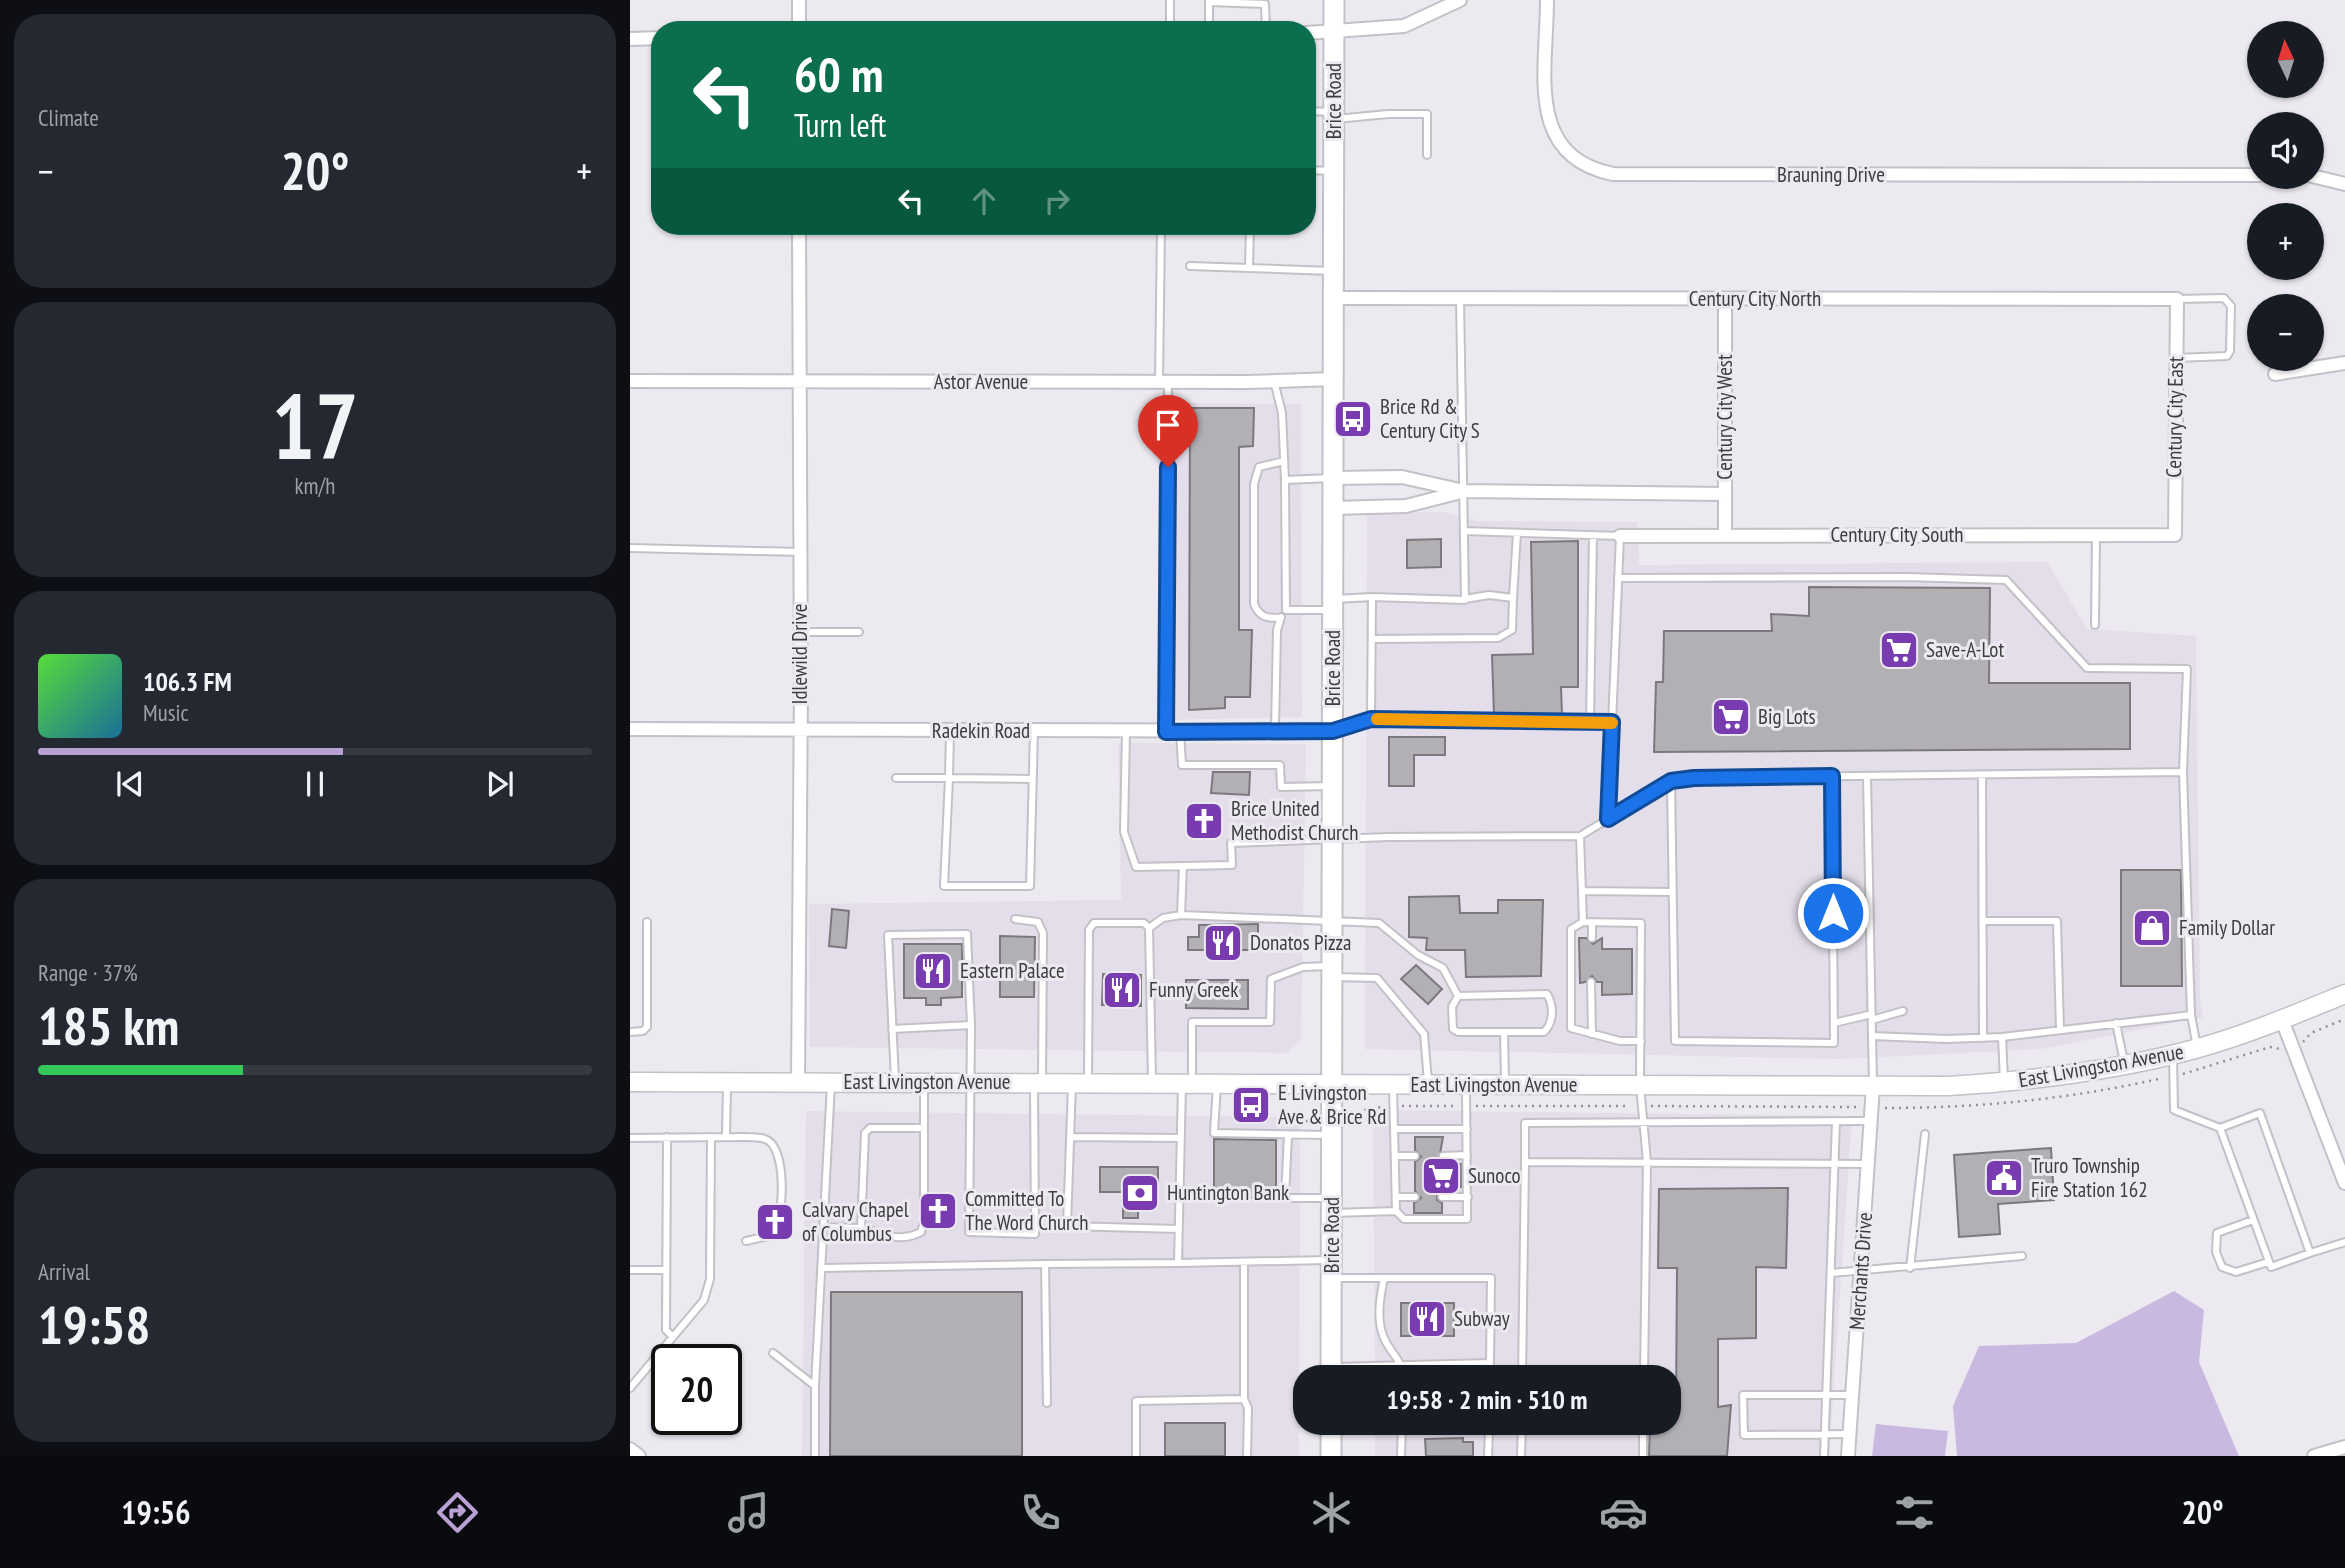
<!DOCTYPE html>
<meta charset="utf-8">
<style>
body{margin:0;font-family:"PT Sans Narrow",sans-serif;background:#242831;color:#f1f3f6;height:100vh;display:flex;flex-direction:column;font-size:26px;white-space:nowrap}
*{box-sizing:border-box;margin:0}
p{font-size:23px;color:#9ea1a6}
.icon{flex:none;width:38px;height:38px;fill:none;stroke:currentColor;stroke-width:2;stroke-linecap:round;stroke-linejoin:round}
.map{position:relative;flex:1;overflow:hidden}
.sheet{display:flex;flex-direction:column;gap:14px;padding:14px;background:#0d0f14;width:630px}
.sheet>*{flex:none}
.top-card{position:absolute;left:21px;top:21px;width:665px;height:214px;border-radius:28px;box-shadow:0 2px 5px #0004;background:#0b6e4f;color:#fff;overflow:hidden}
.needle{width:46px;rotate:356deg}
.fabs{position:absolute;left:1617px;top:21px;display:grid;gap:14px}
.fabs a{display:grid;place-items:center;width:77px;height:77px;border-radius:50%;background:#171b24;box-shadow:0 2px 5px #0004;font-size:35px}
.speed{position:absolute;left:21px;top:1344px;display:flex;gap:14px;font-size:35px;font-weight:700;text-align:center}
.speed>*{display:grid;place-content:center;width:91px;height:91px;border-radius:50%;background:#171b24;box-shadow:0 2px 5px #0004;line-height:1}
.speed .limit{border:4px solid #111;border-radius:10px;background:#fff;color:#111}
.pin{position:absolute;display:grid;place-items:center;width:60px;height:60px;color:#fff;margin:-72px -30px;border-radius:50% 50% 50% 0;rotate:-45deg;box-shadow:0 0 7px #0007}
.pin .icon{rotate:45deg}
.me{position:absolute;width:77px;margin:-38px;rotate:0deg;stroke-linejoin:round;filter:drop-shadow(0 0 5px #0008)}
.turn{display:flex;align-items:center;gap:24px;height:147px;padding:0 28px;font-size:32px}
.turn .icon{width:91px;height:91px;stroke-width:2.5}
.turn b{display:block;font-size:49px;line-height:60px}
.lanes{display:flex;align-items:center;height:66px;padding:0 28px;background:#0003;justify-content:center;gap:35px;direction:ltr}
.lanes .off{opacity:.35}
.big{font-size:52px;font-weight:700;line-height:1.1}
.sheet .card{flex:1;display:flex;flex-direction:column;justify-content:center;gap:10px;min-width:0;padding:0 24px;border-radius:28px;background:#242831}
.sheet .dial{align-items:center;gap:0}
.dial b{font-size:91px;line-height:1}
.song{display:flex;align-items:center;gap:21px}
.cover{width:84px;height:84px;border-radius:10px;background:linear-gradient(135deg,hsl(110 70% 55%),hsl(200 70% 35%))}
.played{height:7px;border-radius:4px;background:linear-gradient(90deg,#bba0d6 55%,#363941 55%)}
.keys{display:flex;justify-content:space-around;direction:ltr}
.heat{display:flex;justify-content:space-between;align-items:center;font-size:38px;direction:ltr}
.charge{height:10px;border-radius:5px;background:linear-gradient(90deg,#34c759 37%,#363941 0)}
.trip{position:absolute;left:663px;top:1365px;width:388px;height:70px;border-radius:28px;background:#171b24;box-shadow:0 2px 5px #0004;font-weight:700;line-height:70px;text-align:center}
.tab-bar{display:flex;height:112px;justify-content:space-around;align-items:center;background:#090b0e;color:#9ea1a6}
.tab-bar .icon{width:49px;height:49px}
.tab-bar .on{color:#bba0d6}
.tab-bar b{font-size:32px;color:#f1f3f6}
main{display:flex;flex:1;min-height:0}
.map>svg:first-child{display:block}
.built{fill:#e3deea}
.green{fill:#c9b9e0}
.building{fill:#b2afb5;stroke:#7b797e;stroke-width:2}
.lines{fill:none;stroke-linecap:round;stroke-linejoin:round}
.lane-casing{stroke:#c3c1c7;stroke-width:10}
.street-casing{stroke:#c3c1c7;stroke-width:16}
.secondary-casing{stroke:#c3c1c7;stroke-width:21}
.primary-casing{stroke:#c3c1c7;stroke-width:23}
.path{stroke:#908f93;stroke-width:2.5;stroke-dasharray:2 5;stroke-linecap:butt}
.lane{stroke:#fff;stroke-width:6}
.street{stroke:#fff;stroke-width:12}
.secondary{stroke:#fff;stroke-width:18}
.primary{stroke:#fff;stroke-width:19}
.route-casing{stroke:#114b97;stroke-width:18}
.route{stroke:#1a73e8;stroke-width:12}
.slow{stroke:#f59e0b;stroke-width:12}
.labels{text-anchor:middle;stroke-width:6;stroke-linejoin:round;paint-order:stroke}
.street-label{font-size:21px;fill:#3d3c3e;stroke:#eceaf0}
.poi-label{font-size:21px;fill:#3d3c3e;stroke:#eceaf0;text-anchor:start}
</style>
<main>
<section class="sheet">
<div class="card"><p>Climate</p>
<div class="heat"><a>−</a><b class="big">20°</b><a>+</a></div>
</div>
<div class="card dial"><b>17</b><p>km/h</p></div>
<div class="card">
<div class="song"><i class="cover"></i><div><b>106.3 FM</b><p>Music</p></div></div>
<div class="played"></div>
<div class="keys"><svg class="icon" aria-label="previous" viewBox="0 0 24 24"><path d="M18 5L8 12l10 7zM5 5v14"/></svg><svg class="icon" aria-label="pause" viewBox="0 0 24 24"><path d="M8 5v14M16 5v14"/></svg><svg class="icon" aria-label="next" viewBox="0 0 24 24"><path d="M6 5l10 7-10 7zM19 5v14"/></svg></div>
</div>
<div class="card"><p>Range · 37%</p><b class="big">185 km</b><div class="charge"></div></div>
<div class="card"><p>Arrival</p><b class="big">19:58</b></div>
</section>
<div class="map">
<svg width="1715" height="1456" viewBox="0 0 1715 1456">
<rect width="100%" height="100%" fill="#eceaf0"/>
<!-- built -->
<path class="built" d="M528,403L671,404L672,717L529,720Z
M814,512L848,521L1008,522L1009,565L1417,562L1457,629L1566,636L1570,1001L1573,1017L1411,1049L1212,1059L735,1049L737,513Z
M488,743L676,744L671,1040L656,1053L180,1047L179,904L491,900Z
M743,1110L1222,1116L1199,1456H745V1423H1040V1377H745Z
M176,1111L656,1117L670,1126L669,1456H172Z"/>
<!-- green -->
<path class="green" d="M1544,1291L1574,1310L1569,1362L1609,1456H1327L1323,1406L1349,1346L1446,1343Z
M1246,1424L1318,1431L1315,1456H1242Z"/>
<!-- building -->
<path class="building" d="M560,408H624L623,446L609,447V630H622L620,697H595V708L559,710Z
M811,539V567L777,568V540Z
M948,541V687H931L932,714L864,715L862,655L903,654L901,542Z
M1179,587L1360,588L1359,683H1500V749L1024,752L1026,682H1033L1034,631H1142L1141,614L1179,616Z
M759,737H815V755H784V786H759Z
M583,772H620L619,795L581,793Z
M1491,870H1551L1552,986H1491Z
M829,896L830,913H868V900H913L911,976L836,977L835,950H796L797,938L779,937V897Z
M202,909L219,911L216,948L199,946Z
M628,924V950H558V937H569V925Z
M370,936L405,937L404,997H370Z
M949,938H956L963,944L972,938V949H1002V994L972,995V982H967L962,976L955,982L950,983Z
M274,944H332V997L311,998V1005H296V998H274Z
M786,965L812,989L798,1004L771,979Z
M473,974L511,975V1006L472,1005Z
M556,980H618V1009L556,1008Z
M785,1137H813L809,1160L813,1164H831V1187H813L812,1191L807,1195V1200L812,1203V1213H784V1203L791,1198L785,1191V1162L791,1157L785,1150Z
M584,1139L646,1140V1198L584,1197Z
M1421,1148L1424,1200L1368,1204L1370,1234L1329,1237L1324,1155Z
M470,1167H528V1194H508V1218H493V1192H470Z
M1158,1188L1156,1268L1126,1267V1338L1088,1339V1407L1101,1405L1097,1456H1019L1020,1423H1040V1404H1046L1047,1268H1028L1029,1189Z
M201,1292H392V1456H200Z
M771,1303H824V1336H771Z
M535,1423H595V1456H535Z
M833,1438V1442H843V1456H796L795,1439Z"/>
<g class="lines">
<!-- lane casing -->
<g class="lane-casing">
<path id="lane" d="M579,0V30
M579,2L635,4L636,30
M540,30V0
M677,111L702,112
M706,119L758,114H797V155
M677,170L702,171
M620,226L619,268L701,271
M560,266L619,268
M1546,358L1597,356L1600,351L1601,306L1594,298L1547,299
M529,381L531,226
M644,381L652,413L655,480
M834,531L990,536L978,819
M0,548L170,552
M988,578L1277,577L1376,580L1457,668L1557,669L1553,772
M742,597L835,600L830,298
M883,598L887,533
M705,599L742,597L741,719
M700,610H656L655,480L701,478
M650,618C637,618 630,618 624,604V484L629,467L654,461
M1465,625L1466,535
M171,632H229
M742,639L868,638L882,630L883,598L859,595L835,599
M960,722L963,535
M536,730L538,382
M706,730L741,719L982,722
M320,731L319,778L402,779
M550,731L552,765H650L651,787L701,786
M645,731L647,630L651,617
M496,732L494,832L506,867L602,865L601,843L758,837L950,836L1041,781L1064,778L1553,772L1561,1015L1372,1037L1374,1080
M1352,775L1353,1038
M1237,776L1242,1036
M266,778H319L314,886H400L404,731
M1041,781L1045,1041L1204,1043L1202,776
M950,836L953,922L1011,923L1010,1085L1017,1162L1014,1377
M553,866L551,915L749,923L788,955L813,968L828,996
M953,891L1042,892
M385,919L408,922L413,933L412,1080
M1353,921H1427L1430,1029
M953,922L941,929V1028L990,1041H1011
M962,922V938
M519,928L533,918L551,915
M704,977L747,978L794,1034L798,1082
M961,982L962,1034
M917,994C924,1006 924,1022 914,1032H828L823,1029L822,1007L828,996Z
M1561,1015L1567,1047
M1242,1020L1273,1011
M1204,1023L1242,1014
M1486,1023L1494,1062
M341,1025L339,1232L405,1234L404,1084
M262,1029L341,1025L337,934L258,935L265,1080
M0,1032L13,1031L17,1027V922
M874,1032L875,1083
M1543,1057L1544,1110L1590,1128L1630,1113L1680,1253L1715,1242
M562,1081V1022H640L641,979L673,967L699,966
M458,1082L459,930L464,923H514L519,928L522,1081
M1243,1083L1242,1036L1316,1039L1372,1037
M442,1084L437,1226L549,1229
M97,1085L96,1137C108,1138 124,1135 135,1139C158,1146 154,1220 143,1235L116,1241
M552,1085L548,1263L698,1260
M587,1085L584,1133L700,1135
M763,1086L766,1211
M1590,1128L1641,1267L1680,1253
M765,1129H837
M658,1135L655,1198H700
M37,1137L36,1330L43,1337
M441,1137L551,1138
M0,1138L96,1137
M765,1156H785
M813,1156L837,1155
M895,1162V1123L1240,1121
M766,1197H785
M812,1197H838
M703,1213L766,1211L774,1219H837L836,1087
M1623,1220L1587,1233L1586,1252L1592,1267L1606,1272L1638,1262
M195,1227C206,1228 218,1227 229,1228C252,1232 267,1244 291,1232L294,1222V1085
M231,1228L235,1133L240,1128H294
M415,1264L548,1263
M193,1268L415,1264L417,1403
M1280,1268L1295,1134
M0,1270H36
M1201,1273L1392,1256
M754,1278C750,1297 746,1320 754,1338C761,1354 773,1360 772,1377
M143,1353L185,1386
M703,1367L860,1363L861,1278H705
M860,1377V1363
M892,1377L895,1162L1238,1164
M0,1388L74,1300L80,1279L81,1137
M614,1399L618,1408L617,1456
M771,1429H859L858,1456
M1220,1434L1114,1435L1113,1395H1223
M185,1456V1386L201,1084
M506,1456V1401L614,1399V1263
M771,1456L772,1423
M891,1456L892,1423
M1013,1456V1423
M1194,1456L1206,1121"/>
</g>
<!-- street casing -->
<g class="street-casing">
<path id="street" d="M169,0V30
M917,0C917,70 894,156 983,174L1629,175
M677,33L774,26L830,0
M0,39L30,38
M1682,176L1715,184
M703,298L1547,299L1545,535L990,536
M1095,299V534
M1645,374L1715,363
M0,381L618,382L703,379
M703,478L772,477L834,491L1094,494
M703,508L776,506L831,492
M0,729L703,731
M1652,1020L1715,1183
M168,1083L171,686L169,226
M0,1449L9,1456
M1218,1456L1243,1086
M1684,1456L1715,1447"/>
</g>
<!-- secondary casing -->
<g class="secondary-casing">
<path id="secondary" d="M0,1082L1318,1086C1401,1081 1484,1071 1565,1049C1616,1035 1666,1014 1715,994"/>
</g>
<!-- primary casing -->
<g class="primary-casing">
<path id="primary" d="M701,1377L704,0
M701,1456V1423"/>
</g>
<!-- path -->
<path class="path" d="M1673,1042L1681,1033L1715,1019
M1553,1074L1640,1047L1650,1049
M772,1106H825
M846,1106H1000
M1021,1106L1227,1107
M1255,1108C1350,1108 1440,1099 1533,1078
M676,1121H685
M720,1121H729L735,1110L751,1107"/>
<!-- lane -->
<use href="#lane" class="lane"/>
<!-- street -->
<use href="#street" class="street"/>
<!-- secondary -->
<use href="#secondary" class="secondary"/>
<!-- primary -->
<use href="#primary" class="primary"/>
</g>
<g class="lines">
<!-- route casing -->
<g class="route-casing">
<path id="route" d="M538,467L536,732L703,731L741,719L982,722L978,819L1041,781L1064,778L1202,776L1203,913"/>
</g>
<!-- route -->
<use href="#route" class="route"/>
<!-- slow -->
<path class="slow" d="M747,719L982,723"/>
</g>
<!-- icons -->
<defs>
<g id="bus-square" transform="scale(2.0125)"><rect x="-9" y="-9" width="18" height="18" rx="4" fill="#783bb0" stroke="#eceaf0"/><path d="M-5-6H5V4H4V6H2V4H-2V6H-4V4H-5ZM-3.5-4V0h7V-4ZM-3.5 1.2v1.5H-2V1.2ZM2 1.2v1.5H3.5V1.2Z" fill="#fff"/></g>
<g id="supermarket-square" transform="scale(2.0125)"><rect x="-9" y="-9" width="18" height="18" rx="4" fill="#783bb0" stroke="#eceaf0"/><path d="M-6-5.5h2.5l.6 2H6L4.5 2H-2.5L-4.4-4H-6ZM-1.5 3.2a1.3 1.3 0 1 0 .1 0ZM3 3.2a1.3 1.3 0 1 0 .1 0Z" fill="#fff"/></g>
<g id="church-square" transform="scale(2.0125)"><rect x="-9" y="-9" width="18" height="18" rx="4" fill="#783bb0" stroke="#eceaf0"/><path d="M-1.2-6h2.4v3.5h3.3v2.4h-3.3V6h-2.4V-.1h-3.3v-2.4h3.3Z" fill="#fff"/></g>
<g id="shop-square" transform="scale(2.0125)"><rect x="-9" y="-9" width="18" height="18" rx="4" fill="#783bb0" stroke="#eceaf0"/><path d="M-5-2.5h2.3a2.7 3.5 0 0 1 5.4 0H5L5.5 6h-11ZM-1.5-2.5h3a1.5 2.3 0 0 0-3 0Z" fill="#fff"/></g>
<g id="restaurant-square" transform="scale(2.0125)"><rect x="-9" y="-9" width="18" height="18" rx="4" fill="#783bb0" stroke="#eceaf0"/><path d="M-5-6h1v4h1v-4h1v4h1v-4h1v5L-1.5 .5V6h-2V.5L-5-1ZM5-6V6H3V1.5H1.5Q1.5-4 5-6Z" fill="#fff"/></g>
<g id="civic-square" transform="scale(2.0125)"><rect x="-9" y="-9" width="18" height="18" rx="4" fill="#783bb0" stroke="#eceaf0"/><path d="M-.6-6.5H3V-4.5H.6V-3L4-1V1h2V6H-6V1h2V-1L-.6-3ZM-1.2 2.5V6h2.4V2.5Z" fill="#fff"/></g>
<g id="bank-square" transform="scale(2.0125)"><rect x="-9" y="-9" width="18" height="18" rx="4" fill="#783bb0" stroke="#eceaf0"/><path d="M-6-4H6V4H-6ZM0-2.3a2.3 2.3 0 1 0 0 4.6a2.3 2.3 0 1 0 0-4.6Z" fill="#fff"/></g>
</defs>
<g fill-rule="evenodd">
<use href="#bus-square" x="723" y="419"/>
<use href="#supermarket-square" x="1269" y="650"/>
<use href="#supermarket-square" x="1101" y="717"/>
<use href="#church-square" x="574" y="821"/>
<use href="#shop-square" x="1522" y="928"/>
<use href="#restaurant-square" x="593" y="943"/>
<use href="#restaurant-square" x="303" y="971"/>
<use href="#restaurant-square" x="492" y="990"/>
<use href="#bus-square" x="621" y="1105"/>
<use href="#supermarket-square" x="811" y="1176"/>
<use href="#civic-square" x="1374" y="1178"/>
<use href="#bank-square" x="510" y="1193"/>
<use href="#church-square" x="308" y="1211"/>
<use href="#church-square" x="145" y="1222"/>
<use href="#restaurant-square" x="797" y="1319"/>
</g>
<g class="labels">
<!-- street labels -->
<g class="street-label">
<text transform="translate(704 101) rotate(-90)" y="7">Brice Road</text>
<text x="1201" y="182">Brauning Drive</text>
<text x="1125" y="306">Century City North</text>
<text x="351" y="389">Astor Avenue</text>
<text transform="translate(1095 417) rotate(-90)" y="7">Century City West</text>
<text transform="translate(1545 417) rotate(-89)" y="7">Century City East</text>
<text x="1267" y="542">Century City South</text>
<text transform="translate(170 654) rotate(-90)" y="7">Idlewild Drive</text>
<text transform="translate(703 668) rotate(-90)" y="7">Brice Road</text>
<text x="351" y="738">Radekin Road</text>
<text transform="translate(1471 1066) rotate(-10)" y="7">East Livingston Avenue</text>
<text x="297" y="1089">East Livingston Avenue</text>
<text x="864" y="1092">East Livingston Avenue</text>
<text transform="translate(702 1235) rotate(-90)" y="7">Brice Road</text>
<text transform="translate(1231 1271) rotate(-86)" y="7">Merchants Drive</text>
</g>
<!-- poi labels -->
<g class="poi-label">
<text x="750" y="414">Brice Rd &amp;<tspan x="750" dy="24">Century City S</tspan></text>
<text x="1296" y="657">Save-A-Lot</text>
<text x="1128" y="724">Big Lots</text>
<text x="601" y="816">Brice United<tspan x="601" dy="24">Methodist Church</tspan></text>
<text x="1549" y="935">Family Dollar</text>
<text x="620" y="950">Donatos Pizza</text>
<text x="330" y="978">Eastern Palace</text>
<text x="519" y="997">Funny Greek</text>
<text x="648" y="1100">E Livingston<tspan x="648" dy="24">Ave &amp; Brice Rd</tspan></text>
<text x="1401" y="1173">Truro Township<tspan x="1401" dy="24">Fire Station 162</tspan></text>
<text x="838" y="1183">Sunoco</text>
<text x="537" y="1200">Huntington Bank</text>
<text x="335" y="1206">Committed To<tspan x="335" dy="24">The Word Church</tspan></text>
<text x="172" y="1217">Calvary Chapel<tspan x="172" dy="24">of Columbus</tspan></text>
<text x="824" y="1326">Subway</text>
</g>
</g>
</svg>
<div class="fabs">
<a><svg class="needle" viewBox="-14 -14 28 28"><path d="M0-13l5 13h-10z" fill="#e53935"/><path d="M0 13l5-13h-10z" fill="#9ea1a6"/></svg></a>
<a><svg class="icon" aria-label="sound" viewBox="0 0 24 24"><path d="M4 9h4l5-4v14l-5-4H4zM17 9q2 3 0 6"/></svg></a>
<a>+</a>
<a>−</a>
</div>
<div class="speed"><div class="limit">20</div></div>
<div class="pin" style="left:538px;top:467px;background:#d93025"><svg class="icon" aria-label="arrive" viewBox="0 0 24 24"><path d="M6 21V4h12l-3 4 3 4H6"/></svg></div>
<svg class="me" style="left:1203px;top:913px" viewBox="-20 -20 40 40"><circle r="17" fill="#1a73e8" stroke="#fff" stroke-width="3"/><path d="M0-11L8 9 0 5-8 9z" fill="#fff"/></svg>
<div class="trip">19:58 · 2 min · 510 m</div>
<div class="top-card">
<div class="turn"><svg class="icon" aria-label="left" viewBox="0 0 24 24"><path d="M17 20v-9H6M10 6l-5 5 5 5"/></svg><div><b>60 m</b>Turn left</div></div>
<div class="lanes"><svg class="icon" aria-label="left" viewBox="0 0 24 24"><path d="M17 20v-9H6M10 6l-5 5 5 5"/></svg><svg class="icon off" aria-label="ahead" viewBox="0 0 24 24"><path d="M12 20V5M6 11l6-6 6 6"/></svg><svg class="icon off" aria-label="right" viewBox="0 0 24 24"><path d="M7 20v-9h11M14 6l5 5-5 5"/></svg></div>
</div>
</div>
</main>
<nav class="tab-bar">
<b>19:56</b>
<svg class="icon on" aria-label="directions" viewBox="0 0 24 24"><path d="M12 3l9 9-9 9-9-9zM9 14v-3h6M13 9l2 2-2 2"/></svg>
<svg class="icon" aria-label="music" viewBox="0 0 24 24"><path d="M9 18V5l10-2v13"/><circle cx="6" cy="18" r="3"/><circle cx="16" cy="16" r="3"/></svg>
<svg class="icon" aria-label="phone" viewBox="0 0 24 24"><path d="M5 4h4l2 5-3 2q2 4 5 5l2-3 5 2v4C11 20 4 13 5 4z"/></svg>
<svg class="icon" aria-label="climate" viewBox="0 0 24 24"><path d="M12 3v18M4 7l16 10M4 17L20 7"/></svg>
<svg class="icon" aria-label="car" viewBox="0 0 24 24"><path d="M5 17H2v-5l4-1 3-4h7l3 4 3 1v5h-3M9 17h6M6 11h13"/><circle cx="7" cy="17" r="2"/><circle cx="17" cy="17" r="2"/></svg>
<svg class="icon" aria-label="filters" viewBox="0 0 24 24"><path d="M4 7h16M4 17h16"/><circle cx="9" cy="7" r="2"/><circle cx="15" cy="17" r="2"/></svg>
<b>20°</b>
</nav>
